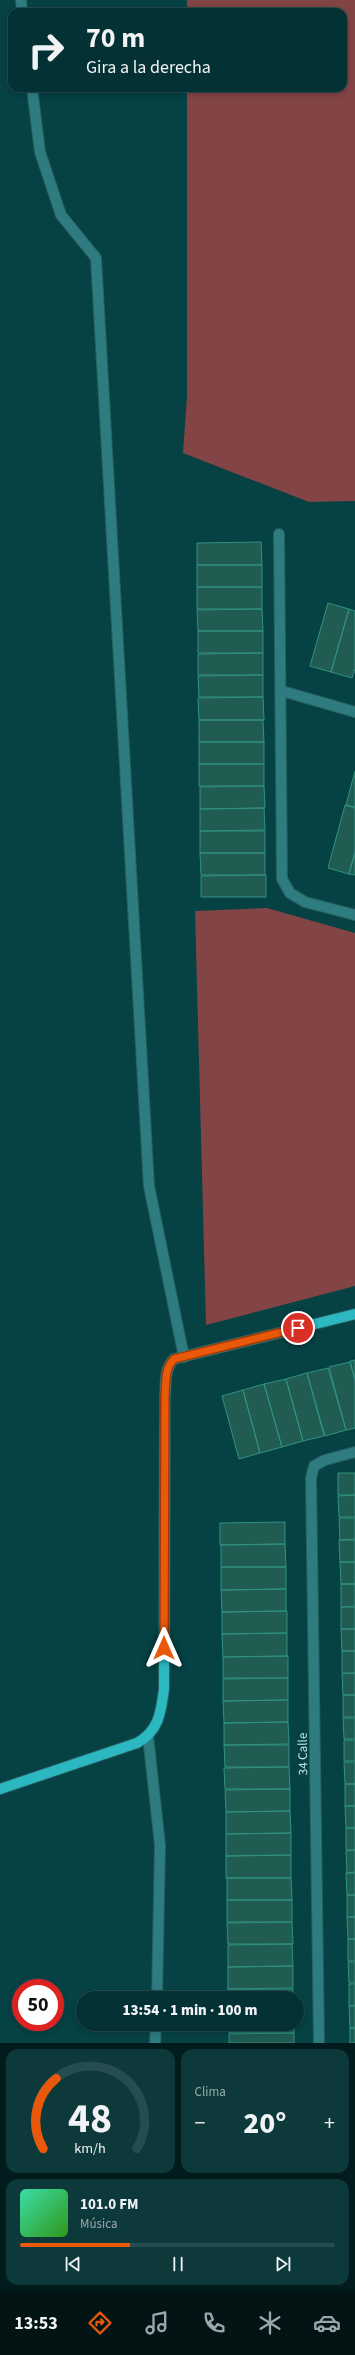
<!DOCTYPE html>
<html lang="es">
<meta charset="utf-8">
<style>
body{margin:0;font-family:"Source Sans 3",sans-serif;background:#0d393b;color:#f1f3f6;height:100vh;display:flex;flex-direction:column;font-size:15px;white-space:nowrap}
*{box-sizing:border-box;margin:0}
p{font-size:13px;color:#97a9ac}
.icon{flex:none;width:22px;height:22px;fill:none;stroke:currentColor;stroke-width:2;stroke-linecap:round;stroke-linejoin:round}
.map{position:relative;height:2043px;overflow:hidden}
.side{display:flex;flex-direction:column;gap:6px;padding:6px;background:#021b1c;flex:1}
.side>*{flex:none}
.guide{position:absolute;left:8px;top:8px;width:339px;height:84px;border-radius:12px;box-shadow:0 2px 6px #0003,0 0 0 1px #254c4e;background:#043133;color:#f1f3f6;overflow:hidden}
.speed{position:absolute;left:12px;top:1979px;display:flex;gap:8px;font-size:20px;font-weight:700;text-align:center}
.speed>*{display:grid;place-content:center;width:52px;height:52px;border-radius:50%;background:#043133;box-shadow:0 2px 6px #0003,0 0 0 1px #254c4e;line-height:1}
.speed .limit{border:6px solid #d22;background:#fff;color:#111}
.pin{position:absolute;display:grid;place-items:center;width:34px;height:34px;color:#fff;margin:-17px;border:2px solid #fff;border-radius:50%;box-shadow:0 1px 4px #0007}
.me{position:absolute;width:44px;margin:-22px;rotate:0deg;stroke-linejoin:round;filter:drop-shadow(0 0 3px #0008)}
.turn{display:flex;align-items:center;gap:14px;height:84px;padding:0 12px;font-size:18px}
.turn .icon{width:52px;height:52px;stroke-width:2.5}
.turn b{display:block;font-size:28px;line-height:34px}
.big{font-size:30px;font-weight:800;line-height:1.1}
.side .tile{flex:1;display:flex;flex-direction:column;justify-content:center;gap:6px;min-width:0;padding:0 14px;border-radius:12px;background:#0d393b}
.side .dial{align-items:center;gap:0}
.dial svg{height:104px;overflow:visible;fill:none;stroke:#254c4e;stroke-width:7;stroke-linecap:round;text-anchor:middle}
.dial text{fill:#f1f3f6;stroke:none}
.song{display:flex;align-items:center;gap:12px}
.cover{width:48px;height:48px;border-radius:6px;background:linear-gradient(135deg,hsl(160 70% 55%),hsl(110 70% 35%))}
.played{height:4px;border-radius:2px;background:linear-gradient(90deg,#ea580c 35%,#254c4e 35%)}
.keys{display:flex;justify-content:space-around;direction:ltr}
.heat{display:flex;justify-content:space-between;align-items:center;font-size:22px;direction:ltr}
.side .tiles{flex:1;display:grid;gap:6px;grid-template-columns:1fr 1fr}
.tile:last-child{grid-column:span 2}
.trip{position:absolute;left:76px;top:1991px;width:228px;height:40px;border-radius:20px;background:#043133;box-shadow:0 2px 6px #0003,0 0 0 1px #254c4e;font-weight:800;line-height:40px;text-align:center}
.dock{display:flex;height:64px;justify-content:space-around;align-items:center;background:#021414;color:#97a9ac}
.dock .icon{width:28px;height:28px}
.dock .active{color:#ea580c}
.dock b{font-size:18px;color:#f1f3f6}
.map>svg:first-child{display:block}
.green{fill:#824445}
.building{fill:#205c52;stroke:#309282}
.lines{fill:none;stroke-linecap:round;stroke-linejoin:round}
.minor-casing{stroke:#275f62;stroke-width:12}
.major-casing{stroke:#275f62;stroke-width:12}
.minor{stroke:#2f7c80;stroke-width:10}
.major{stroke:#2cb8c0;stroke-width:10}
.route-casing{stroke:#983908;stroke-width:10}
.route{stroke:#ea580c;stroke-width:7}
.labels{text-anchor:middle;stroke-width:4;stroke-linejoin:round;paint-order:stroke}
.street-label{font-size:13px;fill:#bbe8ea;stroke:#064144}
</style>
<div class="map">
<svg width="355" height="2043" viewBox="0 0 355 2043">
<rect width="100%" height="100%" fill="#064144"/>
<!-- green -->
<path class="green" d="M187,0H355V501L309,502L183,453L187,396V88H343V12H187Z
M267,908L355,933V1286L206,1325L195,911Z"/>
<!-- building -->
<path class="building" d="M261,542L262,565H197V543Z
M197,565H262V587H197Z
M197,587H262V609H197Z
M328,603L349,609L331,672L310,666Z
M262,609L263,631H198L197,610Z
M349,609L355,611V669L352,678L331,672Z
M198,631H263V653H198Z
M263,653V675H198V654Z
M263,675V697H199L198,676Z
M263,697L264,720H199L198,698Z
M199,720H263L264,742H199Z
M199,742H264V764H199Z
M199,764H264V786H199Z
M355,771V807L346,805Z
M264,786L265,808L200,809V787Z
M345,805L355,808V852L349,874L328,868Z
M264,808L265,830L200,831V809Z
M200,831H265V853H200Z
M355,852V875L349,874Z
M200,853H265V875H201Z
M266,875V897H201V876Z
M355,1360V1380L350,1361Z
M350,1362L355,1381V1428L346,1430L329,1367Z
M328,1368L346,1430L325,1436L307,1373Z
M307,1373L324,1436L303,1441L286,1379Z
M286,1379L303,1441L282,1447L264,1384Z
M264,1384L282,1447L260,1453L243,1390Z
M243,1390L260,1453L239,1459L222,1396Z
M338,1473H355V1495H338Z
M355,1495V1517H339L338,1496Z
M339,1518H355V1539L340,1540Z
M285,1522V1544L220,1545V1523Z
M339,1540H355V1562H340Z
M285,1544L286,1567H221V1545Z
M340,1562H355V1584H341Z
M221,1567H286V1589L221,1590Z
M341,1584H355V1606L341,1607Z
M286,1589V1611L222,1612L221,1590Z
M341,1607H355V1629H341Z
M287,1611V1633L222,1634V1612Z
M341,1629H355V1651H342Z
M287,1633V1656L223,1657L222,1634Z
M342,1651H355V1673H342Z
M288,1656V1678H223V1657Z
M355,1673V1695H343L342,1674Z
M288,1678V1700L223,1701V1679Z
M343,1695H355V1717H343Z
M288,1700V1722L224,1723L223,1701Z
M343,1718H355V1739H344Z
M288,1722L289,1744L224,1745V1723Z
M344,1740H355V1761H344Z
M224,1745H289V1767H225Z
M344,1762H355V1784H345Z
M289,1767L290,1789H225L224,1768Z
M345,1784H355V1806H345Z
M290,1789V1811L226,1812L225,1790Z
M345,1806H355V1828H346Z
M290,1811L291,1833L226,1834V1812Z
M346,1828H355V1850H346Z
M291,1833V1855L226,1856V1834Z
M355,1850V1872L347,1873L346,1851Z
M291,1855V1878H226V1856Z
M346,1873H355V1895H347Z
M227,1878H291L292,1900H227Z
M347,1895H355V1917H347Z
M227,1900H292V1922H227Z
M347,1917H355V1939H348Z
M292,1922L293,1944H228L227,1923Z
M348,1939H355V1961H348Z
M292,1944L293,1966L228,1967V1945Z
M348,1962H355V1983H349Z
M293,1966V1988L228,1989V1967Z
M349,1984H355V2005L349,2006Z
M228,1989H293V1998H229Z
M349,2006H355V2028H350Z
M229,2024H294V2033H229Z
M350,2028H355V2043H350Z
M294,2033V2043H229V2034Z"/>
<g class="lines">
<!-- minor casing -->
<g class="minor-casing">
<path id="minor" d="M21,0L22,12
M32,88L40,152L61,215L96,258L149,1186L184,1357
M279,534L282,879L290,893L305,902L355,915
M282,691L355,712
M148,1736L160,1845L157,1998
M155,2043L156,2024
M319,2043L311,1478L314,1466L325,1460L355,1452"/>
</g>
<!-- major casing -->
<g class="major-casing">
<path id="major" d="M0,1789L137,1743C159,1731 161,1712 164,1689L165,1397C166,1384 164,1369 174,1359L355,1314"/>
</g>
<!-- minor -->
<use href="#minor" class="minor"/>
<!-- major -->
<use href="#major" class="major"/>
</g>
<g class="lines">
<!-- route casing -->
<g class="route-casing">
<path id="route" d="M164,1648L165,1397C166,1384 164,1369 174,1359L298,1328"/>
</g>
<!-- route -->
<use href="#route" class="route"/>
</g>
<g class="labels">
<!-- street labels -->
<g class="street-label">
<text transform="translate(302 1754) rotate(-91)" y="5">34 Calle</text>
</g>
</g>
</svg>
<div class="speed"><div class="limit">50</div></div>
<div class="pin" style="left:298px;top:1328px;background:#d93025"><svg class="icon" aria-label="arrive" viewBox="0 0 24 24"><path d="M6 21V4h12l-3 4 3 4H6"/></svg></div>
<svg class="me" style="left:164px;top:1648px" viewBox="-20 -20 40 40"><path d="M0-17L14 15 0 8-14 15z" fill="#ea580c" stroke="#fff" stroke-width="4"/></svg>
<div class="trip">13:54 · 1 min · 100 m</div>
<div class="guide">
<div class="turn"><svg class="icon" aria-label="right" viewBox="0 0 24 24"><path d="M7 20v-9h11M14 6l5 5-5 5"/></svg><div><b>70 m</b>Gira a la derecha</div></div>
</div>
</div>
<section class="side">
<div class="tiles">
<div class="tile dial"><svg viewBox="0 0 100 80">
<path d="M14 69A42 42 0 1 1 86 69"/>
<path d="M14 69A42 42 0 0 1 24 15" stroke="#ea580c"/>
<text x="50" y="56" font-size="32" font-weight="700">48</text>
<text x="50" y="72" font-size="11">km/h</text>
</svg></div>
<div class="tile"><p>Clima</p>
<div class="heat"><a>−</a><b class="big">20°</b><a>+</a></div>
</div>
<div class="tile">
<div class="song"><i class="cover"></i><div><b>101.0 FM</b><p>Música</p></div></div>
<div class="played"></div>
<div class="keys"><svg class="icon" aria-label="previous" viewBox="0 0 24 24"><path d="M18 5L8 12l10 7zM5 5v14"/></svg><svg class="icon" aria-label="pause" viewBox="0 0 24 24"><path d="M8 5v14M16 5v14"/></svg><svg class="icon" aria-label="next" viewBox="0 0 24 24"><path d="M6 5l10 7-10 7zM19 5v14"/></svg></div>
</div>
</div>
</section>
<nav class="dock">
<b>13:53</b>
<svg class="icon active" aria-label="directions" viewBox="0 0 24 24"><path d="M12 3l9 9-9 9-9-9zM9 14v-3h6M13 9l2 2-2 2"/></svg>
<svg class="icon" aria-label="music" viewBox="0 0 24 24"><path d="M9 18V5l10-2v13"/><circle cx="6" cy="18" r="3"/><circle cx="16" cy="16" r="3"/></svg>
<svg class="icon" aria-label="phone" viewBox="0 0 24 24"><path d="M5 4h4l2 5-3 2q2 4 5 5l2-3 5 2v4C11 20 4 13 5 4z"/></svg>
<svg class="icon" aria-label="climate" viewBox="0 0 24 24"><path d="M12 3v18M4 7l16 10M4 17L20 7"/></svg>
<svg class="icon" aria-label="car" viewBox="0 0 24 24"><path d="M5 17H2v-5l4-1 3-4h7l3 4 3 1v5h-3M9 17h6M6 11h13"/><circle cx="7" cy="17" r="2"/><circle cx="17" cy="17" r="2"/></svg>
</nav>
